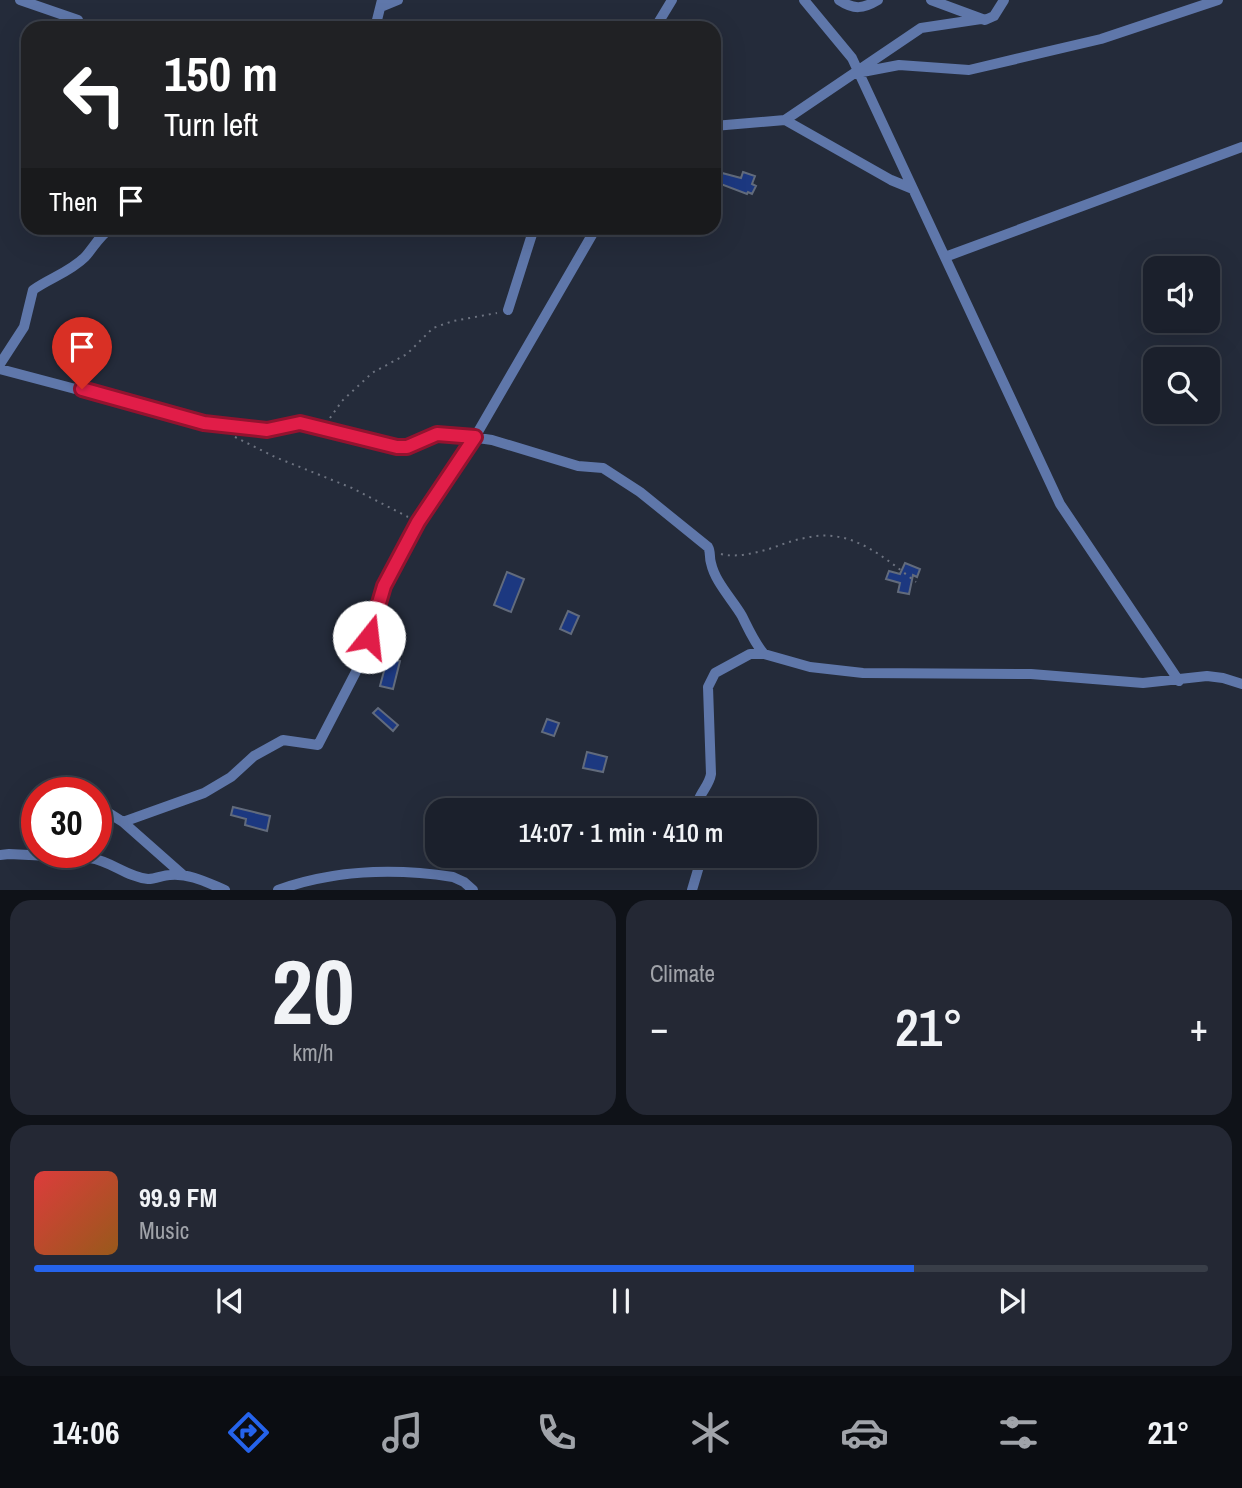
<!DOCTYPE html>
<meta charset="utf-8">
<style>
body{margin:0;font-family:"Archivo Narrow",sans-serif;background:#242834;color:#f1f3f6;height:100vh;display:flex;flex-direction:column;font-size:26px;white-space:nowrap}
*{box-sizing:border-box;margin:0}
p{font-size:23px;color:#a0a3a9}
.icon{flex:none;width:38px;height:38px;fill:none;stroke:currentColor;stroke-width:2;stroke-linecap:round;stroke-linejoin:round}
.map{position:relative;height:890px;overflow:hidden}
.drawer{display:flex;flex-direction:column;gap:10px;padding:10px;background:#0f1218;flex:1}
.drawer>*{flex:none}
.top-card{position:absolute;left:21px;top:21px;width:700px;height:214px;border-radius:21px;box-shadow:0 7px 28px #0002,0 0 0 2px #393e48;background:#202124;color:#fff;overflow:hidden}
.tools{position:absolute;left:1143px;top:256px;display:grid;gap:14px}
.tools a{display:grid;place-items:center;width:77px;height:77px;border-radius:14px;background:#1b202c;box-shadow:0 7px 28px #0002,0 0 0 2px #393e48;font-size:35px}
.speed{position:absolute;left:21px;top:777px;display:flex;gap:14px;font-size:35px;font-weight:700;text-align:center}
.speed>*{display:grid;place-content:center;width:91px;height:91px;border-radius:50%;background:#1b202c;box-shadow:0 7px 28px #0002,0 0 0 2px #393e48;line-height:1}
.speed .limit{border:10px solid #d22;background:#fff;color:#111}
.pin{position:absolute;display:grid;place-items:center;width:60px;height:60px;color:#fff;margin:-72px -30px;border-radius:50% 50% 50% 0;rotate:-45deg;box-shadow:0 0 7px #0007}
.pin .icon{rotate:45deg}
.me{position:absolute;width:77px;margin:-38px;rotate:16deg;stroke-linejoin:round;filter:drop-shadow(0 0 5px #0008)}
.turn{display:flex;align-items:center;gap:24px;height:147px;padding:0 28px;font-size:32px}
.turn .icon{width:91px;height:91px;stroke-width:2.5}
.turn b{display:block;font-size:49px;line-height:60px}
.then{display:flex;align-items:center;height:66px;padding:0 28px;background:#0003;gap:14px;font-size:26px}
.big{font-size:52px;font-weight:600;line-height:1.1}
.drawer .widget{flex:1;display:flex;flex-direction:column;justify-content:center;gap:10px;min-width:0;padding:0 24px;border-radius:21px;background:#242834}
.drawer .dial{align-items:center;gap:0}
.dial b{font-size:91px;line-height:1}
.song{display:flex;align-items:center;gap:21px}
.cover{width:84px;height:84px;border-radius:10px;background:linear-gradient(135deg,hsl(0 70% 55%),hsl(30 70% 35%))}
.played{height:7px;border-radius:4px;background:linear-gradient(90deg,#2563eb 75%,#393e48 75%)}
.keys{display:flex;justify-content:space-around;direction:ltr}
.heat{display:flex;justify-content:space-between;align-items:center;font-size:38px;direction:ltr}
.drawer .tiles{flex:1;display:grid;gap:10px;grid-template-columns:1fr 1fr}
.widget:last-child{grid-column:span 2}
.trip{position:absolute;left:425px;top:798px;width:392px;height:70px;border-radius:21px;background:#1b202c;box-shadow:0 7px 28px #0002,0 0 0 2px #393e48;font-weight:600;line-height:70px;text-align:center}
.tab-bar{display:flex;height:112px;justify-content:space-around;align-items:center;background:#0b0d12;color:#a0a3a9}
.tab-bar .icon{width:49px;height:49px}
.tab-bar .active{color:#2563eb}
.tab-bar b{font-size:32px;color:#f1f3f6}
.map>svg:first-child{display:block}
.building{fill:#1c3880;stroke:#626b7c;stroke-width:2}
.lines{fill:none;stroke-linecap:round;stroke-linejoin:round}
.path{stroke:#6d7380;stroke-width:2;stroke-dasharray:2 5;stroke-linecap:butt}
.street{stroke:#5f77aa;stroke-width:10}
.route-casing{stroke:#92132f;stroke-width:18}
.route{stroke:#e11d48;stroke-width:12}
</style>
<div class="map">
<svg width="1242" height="890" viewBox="0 0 1242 890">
<rect width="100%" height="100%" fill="#242b3a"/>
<!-- building -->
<path class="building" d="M743,172L755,176L752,184L756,186L752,194L748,192L747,194L718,183L722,173L741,178Z
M905,563L920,569L917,577L913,575L909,594L898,592L900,583L886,579L889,571L900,574Z
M507,572L524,579L511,612L494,605Z
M568,611L579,616L571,634L560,629Z
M379,658L400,661L393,689L380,686L384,671L377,669Z
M378,708L398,725L393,731L373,713Z
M547,719L559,723L554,736L542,732Z
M587,752L607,757L603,772L583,768Z
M233,807L270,816L267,831L245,825L246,819L231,815Z"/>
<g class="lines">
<!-- path -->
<path class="path" d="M155,25L164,28
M330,418L342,401L372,373L407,354L433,328L453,321L497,313
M235,437L275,457L352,488L408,517
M721,554C736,558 754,553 769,549C781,545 793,540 805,538C851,527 882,556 916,582"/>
<!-- street -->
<path class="street" d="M20,0L78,20
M804,0L852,58L1060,504L1179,681
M839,0C854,10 863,9 878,0
M931,0L985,20L994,16L1004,0
M381,7L398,0
M375,28L382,0
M655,28L672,0
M857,73L899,65L969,70L1101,39L1218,0
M785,120L891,180L913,189
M714,126L785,120L921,28L981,19
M945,257L1242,147
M508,310L534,228
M0,364L24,327L33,290C50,278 70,272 85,257C94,247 99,236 111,228
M0,369L204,423L267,430L300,423L397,447H407L443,433L492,440L578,466L603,468L640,492L708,547C711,552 709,557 711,563C715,582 732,599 742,616C749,630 754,642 764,654
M67,786L78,793
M96,805L123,822L183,875
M698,810C695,796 709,788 711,774L708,687L715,673L750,654H764L810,667L863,673L1031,674L1143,683L1207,676L1223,678L1242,684
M123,822L204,793L231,777L254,756L283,740L318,745L361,662L384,586L418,522L475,437L596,228
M0,855L9,854L90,858C111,861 127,877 148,879C156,879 163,875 170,875C189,873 208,883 225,890
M278,890C334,870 394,868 453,877L464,882L473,890
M692,890L702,856"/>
</g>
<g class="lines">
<!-- route casing -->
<g class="route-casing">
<path id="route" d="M82,389L204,423L267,430L300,423L397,447H407L437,434L475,437L418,522L384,586L369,637"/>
</g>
<!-- route -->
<use href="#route" class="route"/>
</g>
</svg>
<div class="tools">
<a><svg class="icon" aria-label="sound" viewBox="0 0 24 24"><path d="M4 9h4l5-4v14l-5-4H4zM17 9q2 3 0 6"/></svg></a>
<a><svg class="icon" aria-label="search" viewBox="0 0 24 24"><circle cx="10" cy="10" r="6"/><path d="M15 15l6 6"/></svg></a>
</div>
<div class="speed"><div class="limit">30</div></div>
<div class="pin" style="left:82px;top:389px;background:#d93025"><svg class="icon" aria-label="arrive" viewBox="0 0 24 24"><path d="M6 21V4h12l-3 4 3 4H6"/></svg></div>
<svg class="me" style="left:369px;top:637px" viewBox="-20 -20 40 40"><circle r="19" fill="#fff"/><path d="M0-13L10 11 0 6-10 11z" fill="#e11d48"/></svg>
<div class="trip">14:07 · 1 min · 410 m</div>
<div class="top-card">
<div class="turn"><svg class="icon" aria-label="left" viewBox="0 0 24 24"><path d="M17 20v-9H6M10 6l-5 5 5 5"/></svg><div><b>150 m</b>Turn left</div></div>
<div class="then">Then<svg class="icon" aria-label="arrive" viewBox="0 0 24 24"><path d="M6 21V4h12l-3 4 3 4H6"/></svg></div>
</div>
</div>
<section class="drawer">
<div class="tiles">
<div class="widget dial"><b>20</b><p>km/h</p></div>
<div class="widget"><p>Climate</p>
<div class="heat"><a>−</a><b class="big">21°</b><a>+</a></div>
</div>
<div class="widget">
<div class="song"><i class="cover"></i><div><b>99.9 FM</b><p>Music</p></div></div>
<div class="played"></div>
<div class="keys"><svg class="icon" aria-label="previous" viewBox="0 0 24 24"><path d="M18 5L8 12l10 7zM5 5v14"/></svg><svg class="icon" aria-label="pause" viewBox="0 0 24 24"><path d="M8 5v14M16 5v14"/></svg><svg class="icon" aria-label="next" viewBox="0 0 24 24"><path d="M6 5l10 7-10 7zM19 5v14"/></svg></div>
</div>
</div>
</section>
<nav class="tab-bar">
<b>14:06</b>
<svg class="icon active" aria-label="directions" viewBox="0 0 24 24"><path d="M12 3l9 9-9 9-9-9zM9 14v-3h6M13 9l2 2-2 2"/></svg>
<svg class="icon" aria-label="music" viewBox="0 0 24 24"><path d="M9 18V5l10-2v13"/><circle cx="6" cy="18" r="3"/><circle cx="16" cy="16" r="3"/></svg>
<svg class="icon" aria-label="phone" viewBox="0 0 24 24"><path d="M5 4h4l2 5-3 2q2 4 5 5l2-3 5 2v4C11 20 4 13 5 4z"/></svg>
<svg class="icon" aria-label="climate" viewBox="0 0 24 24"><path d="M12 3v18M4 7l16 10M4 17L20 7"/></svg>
<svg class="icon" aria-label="car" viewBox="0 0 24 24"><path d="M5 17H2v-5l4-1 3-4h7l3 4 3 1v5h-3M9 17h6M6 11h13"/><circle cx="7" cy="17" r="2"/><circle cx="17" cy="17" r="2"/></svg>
<svg class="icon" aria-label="filters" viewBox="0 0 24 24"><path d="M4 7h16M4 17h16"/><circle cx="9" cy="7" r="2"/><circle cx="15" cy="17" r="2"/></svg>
<b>21°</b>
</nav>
